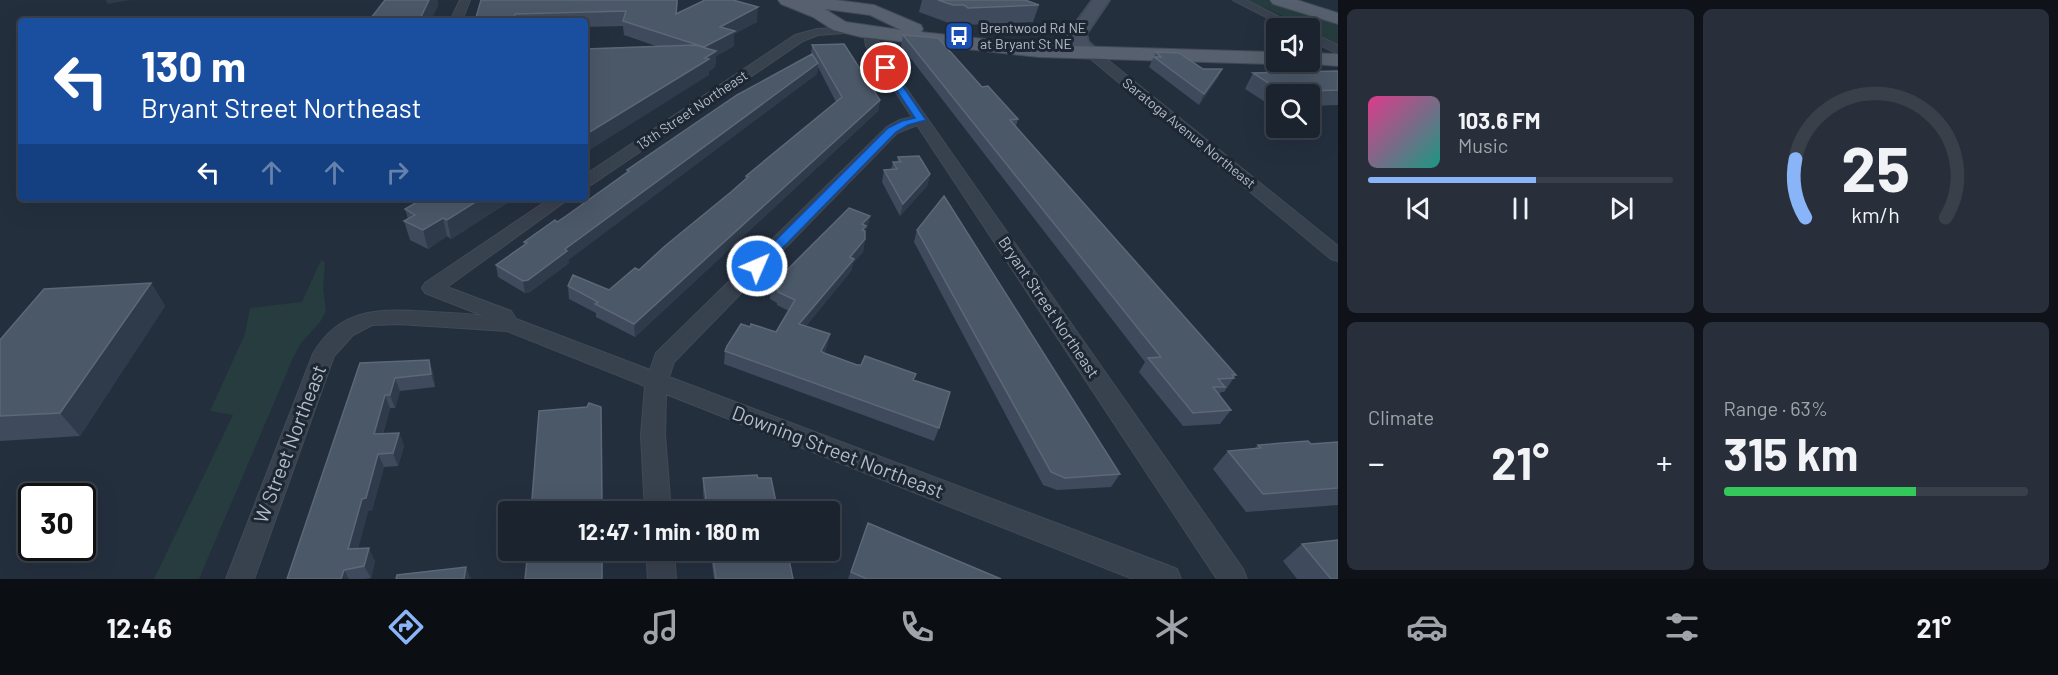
<!DOCTYPE html>
<meta charset="utf-8">
<style>
body{margin:0;font-family:Barlow,sans-serif;background:#282f3a;color:#f1f3f6;height:100vh;display:flex;flex-direction:column;font-size:22px;white-space:nowrap}
*{box-sizing:border-box;margin:0}
p{font-size:20px;color:#a0a4aa}
.icon{flex:none;width:33px;height:33px;fill:none;stroke:currentColor;stroke-width:2;stroke-linecap:round;stroke-linejoin:round}
.map{position:relative;flex:1;overflow:hidden}
.panel{display:flex;flex-direction:column;gap:9px;padding:9px;background:#0f1319;width:720px}
.panel>*{flex:none}
.hud{position:absolute;left:18px;top:18px;width:570px;height:183px;border-radius:6px;box-shadow:0 6px 24px #0002,0 0 0 2px #39404a;background:#1a4fa0;color:#fff;overflow:hidden}
.tools{position:absolute;left:1266px;top:18px;display:grid;gap:12px}
.tools a{display:grid;place-items:center;width:54px;height:54px;border-radius:6px;background:#1b232e;box-shadow:0 6px 24px #0002,0 0 0 2px #39404a;font-size:30px}
.speed{position:absolute;left:18px;top:483px;display:flex;gap:12px;font-size:30px;font-weight:700;text-align:center}
.speed>*{display:grid;place-content:center;width:78px;height:78px;border-radius:50%;background:#1b232e;box-shadow:0 6px 24px #0002,0 0 0 2px #39404a;line-height:1}
.speed .limit{border:3px solid #111;border-radius:9px;background:#fff;color:#111}
.pin{position:absolute;display:grid;place-items:center;width:51px;height:51px;color:#fff;margin:-26px;border:3px solid #fff;border-radius:50%;box-shadow:0 2px 6px #0007}
.me{position:absolute;width:66px;margin:-33px;rotate:45deg;stroke-linejoin:round;filter:drop-shadow(0 0 4px #0008)}
.turn{display:flex;align-items:center;gap:21px;height:126px;padding:0 24px;font-size:27px}
.turn .icon{width:78px;height:78px;stroke-width:2.5}
.turn b{display:block;font-size:42px;line-height:51px}
.lanes{display:flex;align-items:center;height:57px;padding:0 24px;background:#0003;justify-content:center;gap:30px;direction:ltr}
.lanes .off{opacity:.35}
.big{font-size:45px;font-weight:700;line-height:1.1}
.panel .widget{flex:1;display:flex;flex-direction:column;justify-content:center;gap:9px;min-width:0;padding:0 21px;border-radius:9px;background:#282f3a}
.panel .dial{align-items:center;gap:0}
.dial svg{height:156px;overflow:visible;fill:none;stroke:#39404a;stroke-width:7;stroke-linecap:round;text-anchor:middle}
.dial text{fill:#f1f3f6;stroke:none}
.song{display:flex;align-items:center;gap:18px}
.cover{width:72px;height:72px;border-radius:9px;background:linear-gradient(135deg,hsl(330 70% 55%),hsl(170 70% 35%))}
.played{height:6px;border-radius:3px;background:linear-gradient(90deg,#8ab4f8 55%,#39404a 55%)}
.keys{display:flex;justify-content:space-around;direction:ltr}
.heat{display:flex;justify-content:space-between;align-items:center;font-size:33px;direction:ltr}
.charge{height:9px;border-radius:4px;background:linear-gradient(90deg,#34c759 63%,#39404a 0)}
.panel .tiles{flex:1;display:grid;gap:9px;grid-template-columns:repeat(2,1fr)}
.trip{position:absolute;left:498px;top:501px;width:342px;height:60px;border-radius:6px;background:#1b232e;box-shadow:0 6px 24px #0002,0 0 0 2px #39404a;font-weight:700;line-height:60px;text-align:center}
.dock{display:flex;height:96px;justify-content:space-around;align-items:center;background:#0b0e12;color:#a0a4aa}
.dock .icon{width:42px;height:42px}
.dock .current{color:#8ab4f8}
.dock b{font-size:27px;color:#f1f3f6}
main{display:flex;flex:1;min-height:0}
.map>svg:first-child{display:block}
.green{fill:#263c3f}
.lines{fill:none;stroke-linecap:round;stroke-linejoin:round}
.minor-casing{stroke:#414a57;stroke-width:2}
.secondary-casing{stroke:#414a57;stroke-width:4}
.primary-casing{stroke:#414a57;stroke-width:2}
.minor{fill:#38414e;fill-rule:evenodd}
.secondary{fill:#465061;fill-rule:evenodd}
.primary{fill:#56606e;fill-rule:evenodd}
.wall{fill:#3f4b5c}
.shaded-wall{fill:#2f3b4b}
.building{fill:#4b5868;stroke:#5c6777;stroke-width:1.5}
.route{fill:#1a73e8;stroke:#114b97;stroke-width:1.5}
.labels{text-anchor:middle;stroke-width:6;stroke-linejoin:round;paint-order:stroke}
.far-poi-label{font-size:14px;fill:#b4bcc9;stroke:#1d2633;text-anchor:start}
.far-street-label{font-size:14px;fill:#b4bcc9;stroke:#1d2633}
.street-label{font-size:16px;fill:#b4bcc9;stroke:#1d2633}
.near-street-label{font-size:20px;fill:#b4bcc9;stroke:#1d2633}
</style>
<main>
<div class="map">
<svg width="1338" height="579" viewBox="0 0 1338 579">
<rect width="100%" height="100%" fill="#242f3e"/>
<!-- green -->
<path class="green" d="M1247,0H1266L1338,24V45L1310,31V28Z
M321,260L325,262L323,288L326,311L320,322L301,343L293,358L199,579H154L233,415L210,411L245,334L250,308L302,302Z"/>
<g class="lines">
<!-- minor casing -->
<g class="minor-casing">
<path id="minor" d="M460,0H470L462,21H450Z
M1233,0H1246L1301,28H1287Z
M853,27L859,30L857,32L818,35L803,41L591,185L585,187V175L795,35L817,29Z
M870,29L876,32L882,54L1243,569L1247,579H1217L917,125L897,133L674,362L669,377L1167,565L1177,569L1181,579H1133L666,394L665,435L671,512H645L641,435L645,386L507,331L399,324L372,325L353,335L334,356L254,579H226L313,354C341,305 384,309 433,312C450,313 467,313 484,316L425,293L422,288L425,283L551,198H570L447,287L511,311L516,319L650,370L656,353L887,127L900,120L912,117L866,46L864,32Z
M1310,32L1338,45V54L1310,40Z
M1090,48L1094,49L1338,246V261L1331,259L1086,55L1084,52Z
M646,550H674L676,579H648Z"/>
</g>
<!-- secondary casing -->
<g class="secondary-casing">
<path id="secondary" d="M1093,0H1109L1086,34L1088,42L1099,52L1096,56C1081,60 1072,47 1068,34Z"/>
</g>
<!-- primary casing -->
<g class="primary-casing">
<path id="primary" d="M778,0H836L874,5L921,25L923,29L921,32L1039,45L1276,52V62H1284L1276,64L1039,57L861,37L833,30L813,17L781,4ZM825,9L870,15L901,30L846,22Z
M1270,0H1297L1338,13V24L1273,4Z
M1310,53L1338,54V66L1303,63L1302,62H1310Z"/>
</g>
<!-- minor -->
<use href="#minor" class="minor"/>
<!-- secondary -->
<use href="#secondary" class="secondary"/>
<!-- primary -->
<use href="#primary" class="primary"/>
</g>
<!-- wall -->
<path class="wall" d="M481,0H678L677,13L757,22L734,34V46L716,56L715,67L709,71V75L656,46L624,35L623,26L585,27V21H475Z
M922,0H1025L1039,5L1033,22L963,25L960,22L949,23L919,12Z
M903,35L982,87L1018,119L1016,126L1236,375L1224,392H1221L1219,395L1231,410L1220,424L1183,426L1139,372L1145,362L901,46Z
M812,45L880,100L878,111L635,337L596,317V313L569,299L568,286L609,290L639,270L731,192L745,179L746,176L836,102L818,67L817,74L568,260L569,263L530,292L525,293L498,277L496,265L525,245L524,242L557,222L627,172V170L811,55Z
M1156,52L1203,69H1222L1217,79L1199,105L1149,67Z
M1338,71V105L1310,106V94H1276V107H1273L1245,89L1253,73Z
M898,157L930,174L927,186L900,216L882,182L884,170H891L893,162H897Z
M515,198L451,239L447,236L428,249L410,240L404,221L408,219L405,209Z
M870,216L867,228L865,230V239L863,252L853,263L851,271L806,326L827,347L824,353L857,365L916,374L913,380L939,428L934,441L724,364L725,351L750,327L776,332L789,311L777,305V303L770,299L771,286Z
M917,230L1120,474L1111,487L1057,490L1043,485L914,242Z
M151,283L165,306L80,436L0,441V340Z
M429,360L433,373L435,387L400,391L395,408H390L383,434L399,433L404,446L398,466L384,467L372,510L368,511L358,548L375,561L371,578L365,579H287L360,363Z
M1338,442V505L1246,512L1213,469L1228,451L1254,449L1258,445L1311,444Z
M703,478H758L778,512H705L703,491Z
M868,523L1001,579H848Z
M1302,544L1338,579H1297L1283,561Z
M710,550H787L793,579H714Z"/>
<!-- shaded-wall -->
<path class="shaded-wall" d="M106,0H130L108,4Z
M429,0H437L438,1V6L431,21H419Z
M758,7L757,22L734,34V46L716,56L715,67L709,71V75L585,153V135L704,62V47L720,27Z
M818,63L817,74L568,260L569,263L530,292L525,293L523,281Z
M1222,69L1217,79L1199,105L1204,94Z
M880,100L878,111L635,337L634,324Z
M930,174L927,186L900,216L903,204Z
M482,198H515L451,239L447,220Z
M870,216L867,228L865,230L863,238L862,224Z
M443,218L447,236L428,249L423,230Z
M865,239L863,252L853,263L851,271L797,337L799,324L850,257Z
M151,283L165,306L80,436L60,413Z
M830,334L827,347L819,364L821,351Z
M429,360L433,373L435,387L431,374Z
M395,378L400,391L395,408L390,395Z
M385,395L390,408L379,447L374,434Z
M601,407L602,420L603,512H602Z
M399,433L404,446L398,466L393,453Z
M378,454L384,467L372,510L368,511L355,561L348,549L362,499Z
M369,548L375,561L371,578L364,566Z
M602,550H603V579H602Z
M466,567L471,579H464Z
M344,570L349,579H341Z"/>
<!-- building -->
<path class="building" d="M385,0H429L419,21H287L371,18Z
M481,0H677L676,14L705,0H733L758,7L720,27L735,31L704,47L623,21L626,11L515,14L513,21H475Z
M938,0H1025L1039,5L968,8L964,5H953Z
M903,35L938,38L982,87L988,86L1018,119L1010,120L1236,375H1232L1234,378L1218,379L1225,387H1213L1231,410L1193,413L1148,358L1161,357Z
M844,44L880,100L634,324L595,304L598,302L568,286L573,275L609,290L635,268L639,270L665,246L731,192L748,177L746,176L842,97L812,45Z
M695,45L716,51L705,58L709,59L585,135V49Z
M1156,52L1179,53L1203,69H1222L1204,94L1154,57H1161Z
M812,54L818,63L565,249L567,251L528,280L523,281L496,265L527,243L524,242L555,220L557,222L566,216L629,171L627,170L737,95Z
M1338,71V90L1282,92L1253,73Z
M919,156L930,174L903,204L884,170L897,169L893,162H901L898,157Z
M944,196L1120,474L1065,478L1051,472L917,230Z
M424,198H482L447,220L443,218L423,230L404,221L415,215L405,209Z
M849,208L870,216L862,224L866,226L862,230L865,231V239L850,257L854,259L799,324L830,334L821,351L824,353L857,365H861L865,356L916,374L913,380L950,392L939,428L725,351L727,346L741,324L750,327L751,324L776,332L795,300L778,292L779,291L771,286Z
M151,283L60,413L0,416V340L44,289Z
M429,360L431,374L395,378L390,395H385L374,434L399,433L393,453L378,454L366,498L362,499L348,549L369,548L364,566L344,570L341,579H287L360,363Z
M589,403L601,407L602,512H531L539,411L587,407Z
M1308,441L1311,444L1338,442V488L1263,494L1228,451L1261,448L1258,445Z
M757,475L758,478H771L778,512H708L703,478Z
M868,523L1001,579H867L851,572Z
M1338,540V579H1331L1302,544Z
M528,550H602V579H525Z
M712,550H787L793,579H716Z
M466,567L464,579H396L397,575Z"/>
<!-- route -->
<path class="route" d="M886,65L889,66L926,120L908,125L896,132L762,269H753L751,266L753,263L888,128L902,121L915,118L882,68Z"/>
<!-- icons -->
<defs>
<g id="bus-square" transform="scale(1.5)"><rect x="-9" y="-9" width="18" height="18" rx="4" fill="#1a4fb4" stroke="#1d2633"/><path d="M-5-6H5V4H4V6H2V4H-2V6H-4V4H-5ZM-3.5-4V0h7V-4ZM-3.5 1.2v1.5H-2V1.2ZM2 1.2v1.5H3.5V1.2Z" fill="#fff"/></g>
</defs>
<g fill-rule="evenodd">
<use href="#bus-square" x="959" y="36"/>
</g>
<g class="labels">
<!-- far-poi labels -->
<g class="far-poi-label">
<text x="980" y="33">Brentwood Rd NE<tspan x="980" dy="16">at Bryant St NE</tspan></text>
</g>
<!-- far-street labels -->
<g class="far-street-label">
<text transform="translate(692 110) rotate(-34)" y="5">13th Street Northeast</text>
<text transform="translate(1189 133) rotate(39)" y="5">Saratoga Avenue Northeast</text>
</g>
<!-- street labels -->
<g class="street-label">
<text transform="translate(1049 307) rotate(56)" y="6">Bryant Street Northeast</text>
</g>
<!-- near-street labels -->
<g class="near-street-label">
<text transform="translate(290 444) rotate(-69)" y="7">W Street Northeast</text>
<text transform="translate(838 452) rotate(21)" y="7">Downing Street Northeast</text>
</g>
</g>
</svg>
<div class="tools">
<a><svg class="icon" aria-label="sound" viewBox="0 0 24 24"><path d="M4 9h4l5-4v14l-5-4H4zM17 9q2 3 0 6"/></svg></a>
<a><svg class="icon" aria-label="search" viewBox="0 0 24 24"><circle cx="10" cy="10" r="6"/><path d="M15 15l6 6"/></svg></a>
</div>
<div class="speed"><div class="limit">30</div></div>
<div class="pin" style="left:886px;top:68px;background:#d93025"><svg class="icon" aria-label="arrive" viewBox="0 0 24 24"><path d="M6 21V4h12l-3 4 3 4H6"/></svg></div>
<svg class="me" style="left:757px;top:266px" viewBox="-20 -20 40 40"><circle r="17" fill="#1a73e8" stroke="#fff" stroke-width="3"/><path d="M0-11L8 9 0 5-8 9z" fill="#fff"/></svg>
<div class="trip">12:47 · 1 min · 180 m</div>
<div class="hud">
<div class="turn"><svg class="icon" aria-label="left" viewBox="0 0 24 24"><path d="M17 20v-9H6M10 6l-5 5 5 5"/></svg><div><b>130 m</b>Bryant Street Northeast</div></div>
<div class="lanes"><svg class="icon" aria-label="left" viewBox="0 0 24 24"><path d="M17 20v-9H6M10 6l-5 5 5 5"/></svg><svg class="icon off" aria-label="ahead" viewBox="0 0 24 24"><path d="M12 20V5M6 11l6-6 6 6"/></svg><svg class="icon off" aria-label="ahead" viewBox="0 0 24 24"><path d="M12 20V5M6 11l6-6 6 6"/></svg><svg class="icon off" aria-label="right" viewBox="0 0 24 24"><path d="M7 20v-9h11M14 6l5 5-5 5"/></svg></div>
</div>
</div>
<section class="panel">
<div class="tiles">
<div class="widget">
<div class="song"><i class="cover"></i><div><b>103.6 FM</b><p>Music</p></div></div>
<div class="played"></div>
<div class="keys"><svg class="icon" aria-label="previous" viewBox="0 0 24 24"><path d="M18 5L8 12l10 7zM5 5v14"/></svg><svg class="icon" aria-label="pause" viewBox="0 0 24 24"><path d="M8 5v14M16 5v14"/></svg><svg class="icon" aria-label="next" viewBox="0 0 24 24"><path d="M6 5l10 7-10 7zM19 5v14"/></svg></div>
</div>
<div class="widget dial"><svg viewBox="0 0 100 80">
<path d="M14 69A42 42 0 1 1 86 69"/>
<path d="M14 69A42 42 0 0 1 9 39" stroke="#8ab4f8"/>
<text x="50" y="56" font-size="32" font-weight="700">25</text>
<text x="50" y="72" font-size="11">km/h</text>
</svg></div>
<div class="widget"><p>Climate</p>
<div class="heat"><a>−</a><b class="big">21°</b><a>+</a></div>
</div>
<div class="widget"><p>Range · 63%</p><b class="big">315 km</b><div class="charge"></div></div>
</div>
</section>
</main>
<nav class="dock">
<b>12:46</b>
<svg class="icon current" aria-label="directions" viewBox="0 0 24 24"><path d="M12 3l9 9-9 9-9-9zM9 14v-3h6M13 9l2 2-2 2"/></svg>
<svg class="icon" aria-label="music" viewBox="0 0 24 24"><path d="M9 18V5l10-2v13"/><circle cx="6" cy="18" r="3"/><circle cx="16" cy="16" r="3"/></svg>
<svg class="icon" aria-label="phone" viewBox="0 0 24 24"><path d="M5 4h4l2 5-3 2q2 4 5 5l2-3 5 2v4C11 20 4 13 5 4z"/></svg>
<svg class="icon" aria-label="climate" viewBox="0 0 24 24"><path d="M12 3v18M4 7l16 10M4 17L20 7"/></svg>
<svg class="icon" aria-label="car" viewBox="0 0 24 24"><path d="M5 17H2v-5l4-1 3-4h7l3 4 3 1v5h-3M9 17h6M6 11h13"/><circle cx="7" cy="17" r="2"/><circle cx="17" cy="17" r="2"/></svg>
<svg class="icon" aria-label="filters" viewBox="0 0 24 24"><path d="M4 7h16M4 17h16"/><circle cx="9" cy="7" r="2"/><circle cx="15" cy="17" r="2"/></svg>
<b>21°</b>
</nav>
